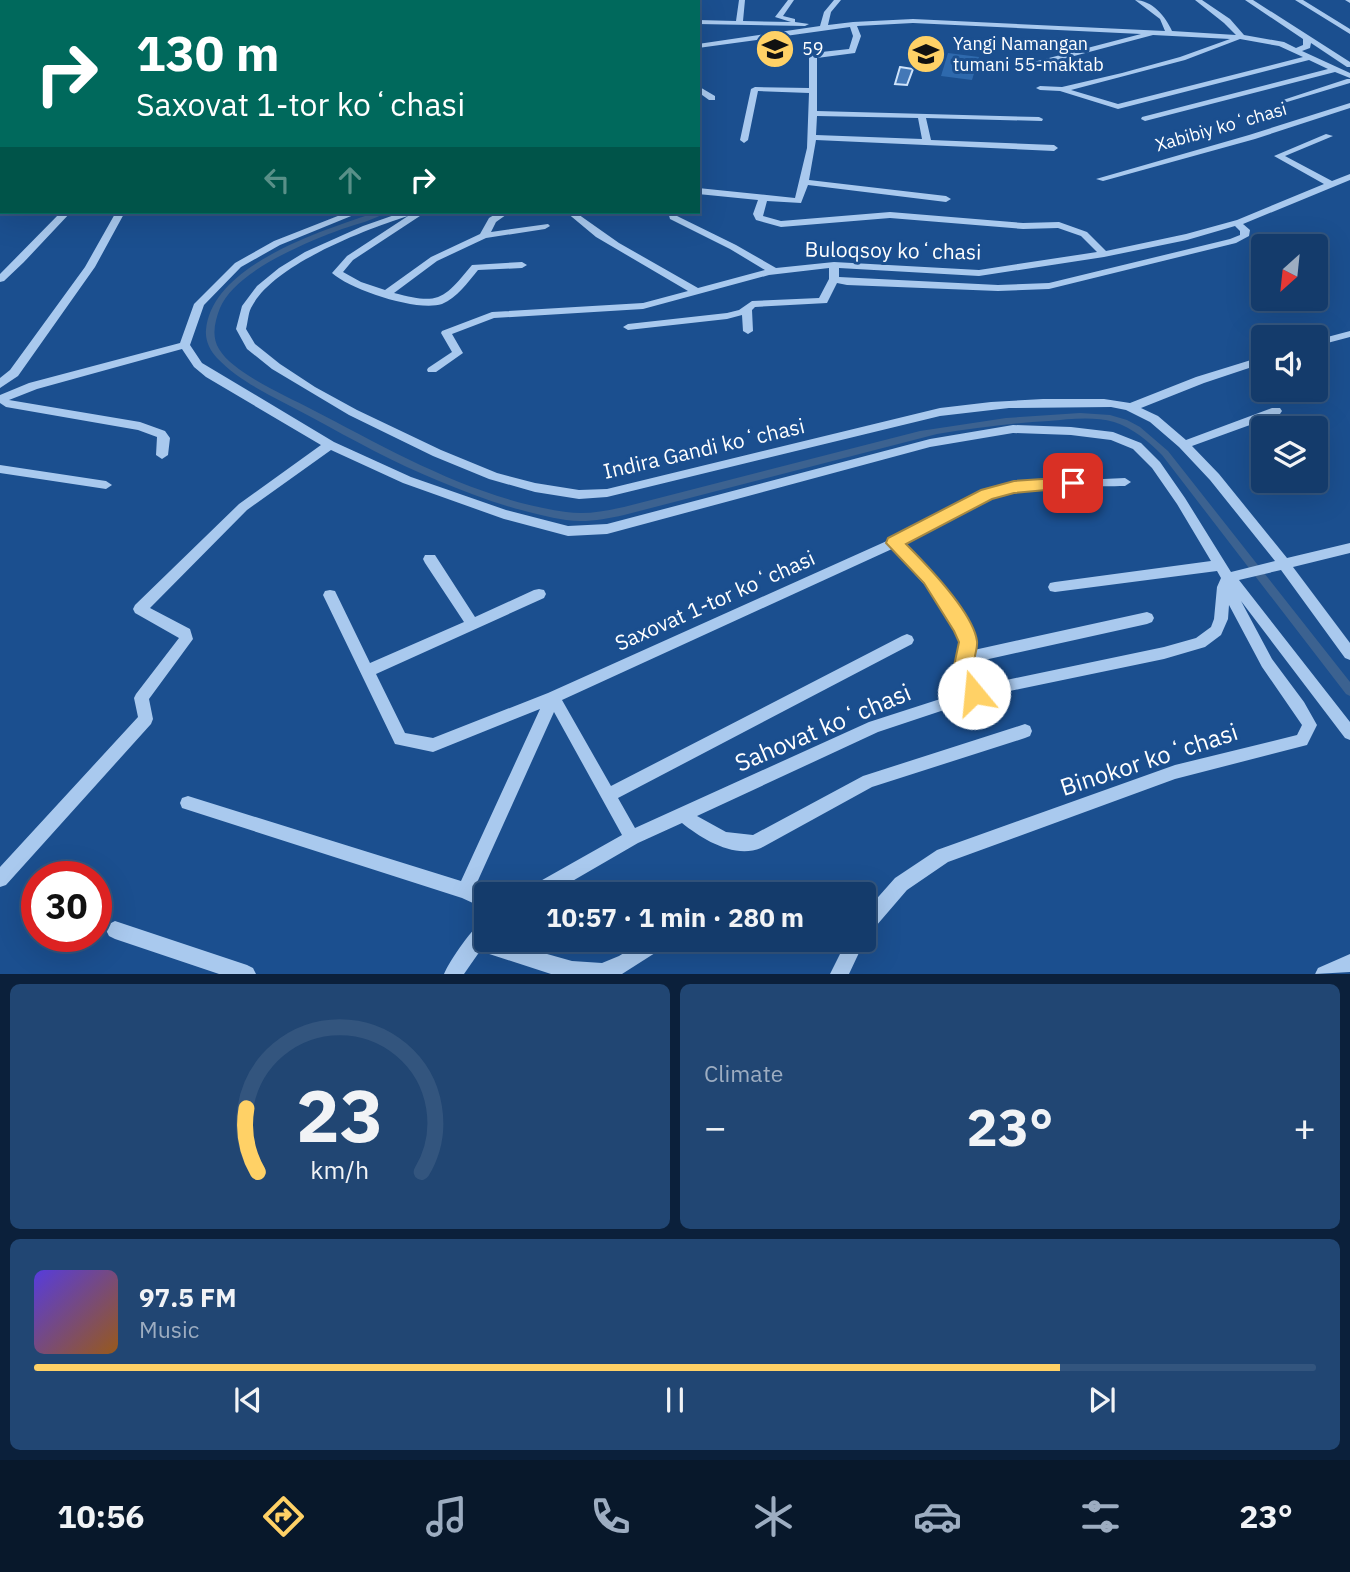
<!DOCTYPE html>
<meta charset="utf-8">
<style>
body{margin:0;font-family:"IBM Plex Sans",sans-serif;background:#214673;color:#f1f3f6;height:100vh;display:flex;flex-direction:column;font-size:26px;white-space:nowrap}
*{box-sizing:border-box;margin:0}
p{font-size:23px;color:#9dadc1}
.icon{flex:none;width:38px;height:38px;fill:none;stroke:currentColor;stroke-width:2;stroke-linecap:round;stroke-linejoin:round}
.map{position:relative;height:974px;overflow:hidden}
.panel{display:flex;flex-direction:column;gap:10px;padding:10px;background:#0b203b;flex:1}
.panel>*{flex:none}
.top-card{position:absolute;left:0px;top:0px;width:700px;height:214px;box-shadow:0 7px 28px #0002,0 0 0 2px #33557e;background:#00695c;color:#fff;overflow:hidden}
.needle{width:46px;rotate:207deg}
.buttons{position:absolute;left:1251px;top:234px;display:grid;gap:14px}
.buttons a{display:grid;place-items:center;width:77px;height:77px;border-radius:7px;background:#143b6b;box-shadow:0 7px 28px #0002,0 0 0 2px #33557e;font-size:35px}
.speed{position:absolute;left:21px;top:861px;display:flex;gap:14px;font-size:35px;font-weight:700;text-align:center}
.speed>*{display:grid;place-content:center;width:91px;height:91px;border-radius:50%;background:#143b6b;box-shadow:0 7px 28px #0002,0 0 0 2px #33557e;line-height:1}
.speed .limit{border:10px solid #d22;background:#fff;color:#111}
.pin{position:absolute;display:grid;place-items:center;width:60px;height:60px;color:#fff;margin:-30px;border-radius:14px;box-shadow:0 4px 10px #0006}
.me{position:absolute;width:77px;margin:-38px;rotate:343deg;stroke-linejoin:round;filter:drop-shadow(0 0 5px #0008)}
.turn{display:flex;align-items:center;gap:24px;height:147px;padding:0 21px;font-size:32px}
.turn .icon{width:91px;height:91px;stroke-width:2.5}
.turn b{display:block;font-size:49px;line-height:60px}
.lanes{display:flex;align-items:center;height:66px;padding:0 21px;background:#0003;justify-content:center;gap:35px;direction:ltr}
.lanes .off{opacity:.35}
.big{font-size:52px;font-weight:700;line-height:1.1}
.panel .card{flex:1;display:flex;flex-direction:column;justify-content:center;gap:10px;min-width:0;padding:0 24px;border-radius:10px;background:#214673}
.panel .dial{align-items:center;gap:0}
.dial svg{height:182px;overflow:visible;fill:none;stroke:#33557e;stroke-width:7;stroke-linecap:round;text-anchor:middle}
.dial text{fill:#f1f3f6;stroke:none}
.song{display:flex;align-items:center;gap:21px}
.cover{width:84px;height:84px;border-radius:10px;background:linear-gradient(135deg,hsl(250 70% 55%),hsl(30 70% 35%))}
.played{height:7px;border-radius:4px;background:linear-gradient(90deg,#ffd166 80%,#33557e 80%)}
.keys{display:flex;justify-content:space-around;direction:ltr}
.heat{display:flex;justify-content:space-between;align-items:center;font-size:38px;direction:ltr}
.panel .tiles{flex:1;display:grid;gap:10px;grid-template-columns:1fr 1fr}
.card:last-child{grid-column:span 2}
.trip{position:absolute;left:474px;top:882px;width:402px;height:70px;border-radius:7px;background:#143b6b;box-shadow:0 7px 28px #0002,0 0 0 2px #33557e;font-weight:700;line-height:70px;text-align:center}
.dock{display:flex;height:112px;justify-content:space-around;align-items:center;background:#08182b;color:#9dadc1}
.dock .icon{width:49px;height:49px}
.dock .active{color:#ffd166}
.dock b{font-size:32px;color:#f1f3f6}
.map>svg:first-child{display:block}
.green{fill:#2e69ad}
.lines{fill:none;stroke-linecap:round;stroke-linejoin:round}
.canal{fill:#3c6290;fill-rule:evenodd}
.building{fill:#4478b7;stroke:#cfe3fa;stroke-width:2}
.minor{fill:#a9c9ee;fill-rule:evenodd}
.route{fill:#ffd166;stroke:#a68842;stroke-width:2}
.labels{text-anchor:middle;stroke-width:6;stroke-linejoin:round;paint-order:stroke}
.far-poi-label{font-size:18px;fill:#fff;stroke:#1b4f8f;text-anchor:start}
.far-street-label{font-size:18px;fill:#fff;stroke:#1b4f8f}
.street-label{font-size:21px;fill:#fff;stroke:#1b4f8f}
.near-street-label{font-size:24px;fill:#fff;stroke:#1b4f8f}
</style>
<div class="map">
<svg width="1350" height="974" viewBox="0 0 1350 974">
<rect width="100%" height="100%" fill="#1b4f8f"/>
<!-- green -->
<path class="green" d="M948,53L979,57L972,80L941,76Z"/>
<g class="lines">
<!-- canal -->
<path class="canal" d="M593,0H599L598,2H592Z
M377,212H387C374,220 357,224 342,229C307,242 235,271 220,308C215,321 211,336 219,349C233,373 286,396 311,409C392,451 474,499 566,512C586,515 605,511 624,507L920,431L1006,418L1080,413L1110,415L1127,420L1140,427L1168,451L1350,682V696L1346,694L1162,455C1148,441 1133,428 1114,422C1093,416 1070,419 1049,421C1012,423 974,428 937,434L624,515C605,519 586,523 566,520C523,513 479,498 439,481C395,463 353,440 311,417C279,399 243,385 217,358C210,351 205,340 206,330C212,264 324,230 377,212Z"/>
</g>
<!-- building -->
<path class="building" d="M900,67L913,69L907,85L895,84Z"/>
<g class="lines">
<!-- minor -->
<path class="minor" d="M0,0H6L0,3Z
M121,0H157L155,2H118Z
M355,0H361V2H355Z
M473,0H479L472,2Z
M562,0H568L561,2Z
M583,0H589L582,2Z
M609,0H615V2H609Z
M647,0H653L646,2Z
M739,0H745L743,21L791,22L775,17L788,0H794L783,16L795,19V22L809,24L805,26L698,24V20L736,21Z
M834,0H841L831,12L828,25L853,22L913,19L1165,31L1160,19L1135,0C1152,0 1166,17 1172,31L1236,35L1224,23L1195,0H1202L1230,19L1244,35L1284,42L1296,48L1303,45V39L1245,0H1253L1350,62V67H1347L1311,43L1310,48L1302,51L1350,73V78L1335,72L1145,121L1141,119L1142,117L1328,69L1309,60L1118,109L1060,91L1040,90L1036,88L1040,86L1062,87L1122,73L1180,57L1230,39L1153,35L1029,68L1025,66L1026,64L1141,34L913,23L857,26L861,36L855,53L817,58V111L1039,117L1043,119L1042,121L926,118L931,140L1054,145L1058,148L1054,151L816,140L809,180L946,196L951,199L946,202L808,185L801,203L767,201L763,216L781,221L890,212L1023,223L1059,222L1087,232L1106,251L1186,234L1237,220L1324,184L1274,156L1326,134L1333,136L1285,156L1332,181L1350,174V180L1243,224L1250,230L1249,236L1236,243L1049,289L998,291L847,285L837,283L827,303L755,307L752,310L753,331L748,334L743,331L742,315L727,319L628,330L623,327L628,324L727,313L739,310L752,301L819,298L829,279V268L769,275L643,309L494,318L452,334L463,353L436,372H428L427,370L428,368L452,352L441,333L442,331L492,312L643,303L688,291L596,237L566,212H575L619,243L698,288L765,270L730,249L670,219L668,212H676L677,216L736,245L776,268L834,262L979,270L1097,252L1081,236L1058,228L1023,229L890,218L781,227L756,220L753,214L758,200L698,194V188L795,198L807,148L809,93L758,91L748,140L744,143L740,140L751,89L755,87L809,88V58L812,53L849,49L853,36L850,27L698,48V44L820,26L824,12ZM1240,39L1279,46L1303,57L1118,104L1071,90L1185,60ZM817,116L918,118L922,139L816,135ZM1235,226L1240,231V235L1230,239L1049,283L998,285L839,277V268L979,276L1104,257L1187,240Z
M1295,0H1303L1350,29V34Z
M1345,0H1350V3Z
M0,24H2V30H0Z
M1347,79H1350V83L1287,102L1283,100Z
M698,86L715,96V100H709L698,92Z
M0,88H2V92H0Z
M1350,103V108L1255,139L1103,181L1096,179L1249,135Z
M2,152V159L0,160V153Z
M0,177H2V183H0Z
M0,204H2V210H0Z
M61,212H71L24,262L4,281L0,282V274Z
M116,212H125L95,267L18,376L0,388V378L10,370L85,267Z
M348,212H361L280,245L241,267L204,305L190,345L202,363L334,442L411,477L506,510L568,526L607,524L930,439L1013,425L1071,427L1113,432L1141,443L1160,462L1185,498L1231,572L1275,561L1210,480L1179,447L1150,422L1126,410L1111,407L1009,408L940,416L607,497L579,499L535,492L489,479L433,456L349,415L272,369L247,349L236,329L242,306L257,286L279,268L305,252L363,226L403,212H426L353,260L343,272L361,282L385,290L431,257L480,234L489,218L499,212H510L496,222L491,232L548,224L550,226L545,229L486,238L437,261L394,293C439,305 443,300 472,265L522,262L527,265L522,268L478,270C468,282 457,298 442,304C417,312 351,290 332,273L347,256L408,216C364,230 272,265 251,308C248,314 248,322 246,329L255,344L280,364L315,387L357,410L441,450L497,473L535,483L579,490L607,489L940,408L991,402L1043,399H1104L1130,403L1196,377L1264,356V363L1204,383L1141,408L1158,416L1186,440L1272,408H1280L1282,411L1280,414L1192,446L1219,474L1287,558L1350,543V553L1293,567L1350,643V660L1345,658L1281,570L1239,580L1350,722V740L1345,738L1241,601L1272,659L1304,702L1317,725L1307,745L1175,779L948,862L907,890L870,933L864,935V913L895,878L937,850L1175,765L1297,735L1302,725L1262,667L1229,605L1228,619L1221,635L1205,647L1164,659L986,696L878,732L697,816L726,832L753,835L863,776L1025,724L1030,726L1032,731L1030,736L1025,738L872,787L761,848C734,859 702,839 682,823L638,843L550,894H526L528,888L622,835L554,712L475,887L490,894H486V909L462,898L182,808L180,803L182,798L188,796L461,881L540,709L433,752L395,744L323,595L325,591L330,590L335,591L370,663L464,622L425,563L423,559L425,555H435L475,617L534,590L539,589L544,590L546,594L544,598L376,674L405,733L433,738L548,693L889,540L983,491L1014,483L1125,478L1131,482L1125,486C1086,487 1025,483 990,498C960,510 932,529 903,544C924,565 979,620 974,650L1147,612L1152,614L1154,618L1152,622L1147,624L971,663L972,672L978,686L1164,647L1196,638L1211,627L1214,619L1217,587L1221,578L1217,571L1055,592L1050,591L1048,587L1050,583L1055,582L1211,561L1177,504L1152,468L1133,449L1111,440L1071,435L1013,433L930,447L607,534L568,536L504,519L403,483L331,450L247,510L150,608L190,629L193,639L149,699L153,719L151,724L6,885L0,887V867L138,717L134,698L136,694L179,638L135,613L133,609L135,605L239,504L321,445L206,377L194,367L182,349L37,389L9,400L140,422L165,431L170,438L168,455L162,459L156,455L157,437L138,430L6,407L0,403V395L29,383L180,343L194,304L235,263L274,241ZM892,549L932,593L957,631L961,644L957,667L965,691L869,722L635,828L618,798L912,644L914,640L912,636L907,634L902,636L611,786L562,700Z
M1350,331V337L1316,346V340Z
M0,465L106,481L112,485L106,489L0,473Z
M739,881L745,883L747,889L745,894H722L724,888Z
M486,919V940H497L572,961L602,963L619,956L645,940H669L666,946L622,974H551L480,951L464,974H444C450,960 474,925 486,919Z
M115,921L247,965L253,968L256,974H219L115,939L109,936L106,930L109,924Z
M847,940H865L849,974H830Z
M1350,954V972L1315,974L1318,968Z"/>
</g>
<!-- route -->
<path class="route" d="M1073,477L1081,483L1079,487L1014,493L992,499L906,544C926,564 973,613 977,641C978,648 974,656 974,663C972,675 979,683 984,693L981,699L974,701L968,699L956,678L954,666L959,642L954,631L924,583L886,543L888,538L981,490L1014,481Z"/>
<!-- icons -->
<defs>
<g id="school-disc" transform="scale(2.0125)"><circle r="9.5" fill="#ffd166" stroke="#1b4f8f"/><path d="M0-5L7-2L0 1L-7-2ZM-4 1L0 2.5L4 1V4Q0 6-4 4Z" fill="#111"/></g>
</defs>
<g fill-rule="evenodd">
<use href="#school-disc" x="775" y="49"/>
<use href="#school-disc" x="926" y="54"/>
</g>
<g class="labels">
<!-- far-poi labels -->
<g class="far-poi-label">
<text x="953" y="50">Yangi Namangan<tspan x="953" dy="21">tumani 55-maktab</tspan></text>
<text x="802" y="55">59</text>
</g>
<!-- far-street labels -->
<g class="far-street-label">
<text transform="translate(1221 127) rotate(-16)" y="6">Xabibiy koʻchasi</text>
</g>
<!-- street labels -->
<g class="street-label">
<text transform="translate(893 251) rotate(1)" y="7">Buloqsoy koʻchasi</text>
<text transform="translate(704 449) rotate(-13)" y="7">Indira Gandi koʻchasi</text>
<text transform="translate(715 601) rotate(-24)" y="7">Saxovat 1-tor koʻchasi</text>
</g>
<!-- near-street labels -->
<g class="near-street-label">
<text transform="translate(823 728) rotate(-23)" y="8">Sahovat koʻchasi</text>
<text transform="translate(1149 760) rotate(-18)" y="8">Binokor koʻchasi</text>
</g>
</g>
</svg>
<div class="buttons">
<a><svg class="needle" viewBox="-14 -14 28 28"><path d="M0-13l5 13h-10z" fill="#e53935"/><path d="M0 13l5-13h-10z" fill="#9dadc1"/></svg></a>
<a><svg class="icon" aria-label="sound" viewBox="0 0 24 24"><path d="M4 9h4l5-4v14l-5-4H4zM17 9q2 3 0 6"/></svg></a>
<a><svg class="icon" aria-label="layers" viewBox="0 0 24 24"><path d="M12 4l9 5-9 5-9-5zM3 14l9 5 9-5"/></svg></a>
</div>
<div class="speed"><div class="limit">30</div></div>
<div class="pin" style="left:1073px;top:483px;background:#d93025"><svg class="icon" aria-label="arrive" viewBox="0 0 24 24"><path d="M6 21V4h12l-3 4 3 4H6"/></svg></div>
<svg class="me" style="left:974px;top:693px" viewBox="-20 -20 40 40"><circle r="19" fill="#fff"/><path d="M0-13L10 11 0 6-10 11z" fill="#ffd166"/></svg>
<div class="trip">10:57 · 1 min · 280 m</div>
<div class="top-card">
<div class="turn"><svg class="icon" aria-label="right" viewBox="0 0 24 24"><path d="M7 20v-9h11M14 6l5 5-5 5"/></svg><div><b>130 m</b>Saxovat 1-tor koʻchasi</div></div>
<div class="lanes"><svg class="icon off" aria-label="left" viewBox="0 0 24 24"><path d="M17 20v-9H6M10 6l-5 5 5 5"/></svg><svg class="icon off" aria-label="ahead" viewBox="0 0 24 24"><path d="M12 20V5M6 11l6-6 6 6"/></svg><svg class="icon" aria-label="right" viewBox="0 0 24 24"><path d="M7 20v-9h11M14 6l5 5-5 5"/></svg></div>
</div>
</div>
<section class="panel">
<div class="tiles">
<div class="card dial"><svg viewBox="0 0 100 80">
<path d="M14 69A42 42 0 1 1 86 69"/>
<path d="M14 69A42 42 0 0 1 9 41" stroke="#ffd166"/>
<text x="50" y="56" font-size="32" font-weight="700">23</text>
<text x="50" y="72" font-size="11">km/h</text>
</svg></div>
<div class="card"><p>Climate</p>
<div class="heat"><a>−</a><b class="big">23°</b><a>+</a></div>
</div>
<div class="card">
<div class="song"><i class="cover"></i><div><b>97.5 FM</b><p>Music</p></div></div>
<div class="played"></div>
<div class="keys"><svg class="icon" aria-label="previous" viewBox="0 0 24 24"><path d="M18 5L8 12l10 7zM5 5v14"/></svg><svg class="icon" aria-label="pause" viewBox="0 0 24 24"><path d="M8 5v14M16 5v14"/></svg><svg class="icon" aria-label="next" viewBox="0 0 24 24"><path d="M6 5l10 7-10 7zM19 5v14"/></svg></div>
</div>
</div>
</section>
<nav class="dock">
<b>10:56</b>
<svg class="icon active" aria-label="directions" viewBox="0 0 24 24"><path d="M12 3l9 9-9 9-9-9zM9 14v-3h6M13 9l2 2-2 2"/></svg>
<svg class="icon" aria-label="music" viewBox="0 0 24 24"><path d="M9 18V5l10-2v13"/><circle cx="6" cy="18" r="3"/><circle cx="16" cy="16" r="3"/></svg>
<svg class="icon" aria-label="phone" viewBox="0 0 24 24"><path d="M5 4h4l2 5-3 2q2 4 5 5l2-3 5 2v4C11 20 4 13 5 4z"/></svg>
<svg class="icon" aria-label="climate" viewBox="0 0 24 24"><path d="M12 3v18M4 7l16 10M4 17L20 7"/></svg>
<svg class="icon" aria-label="car" viewBox="0 0 24 24"><path d="M5 17H2v-5l4-1 3-4h7l3 4 3 1v5h-3M9 17h6M6 11h13"/><circle cx="7" cy="17" r="2"/><circle cx="17" cy="17" r="2"/></svg>
<svg class="icon" aria-label="filters" viewBox="0 0 24 24"><path d="M4 7h16M4 17h16"/><circle cx="9" cy="7" r="2"/><circle cx="15" cy="17" r="2"/></svg>
<b>23°</b>
</nav>
